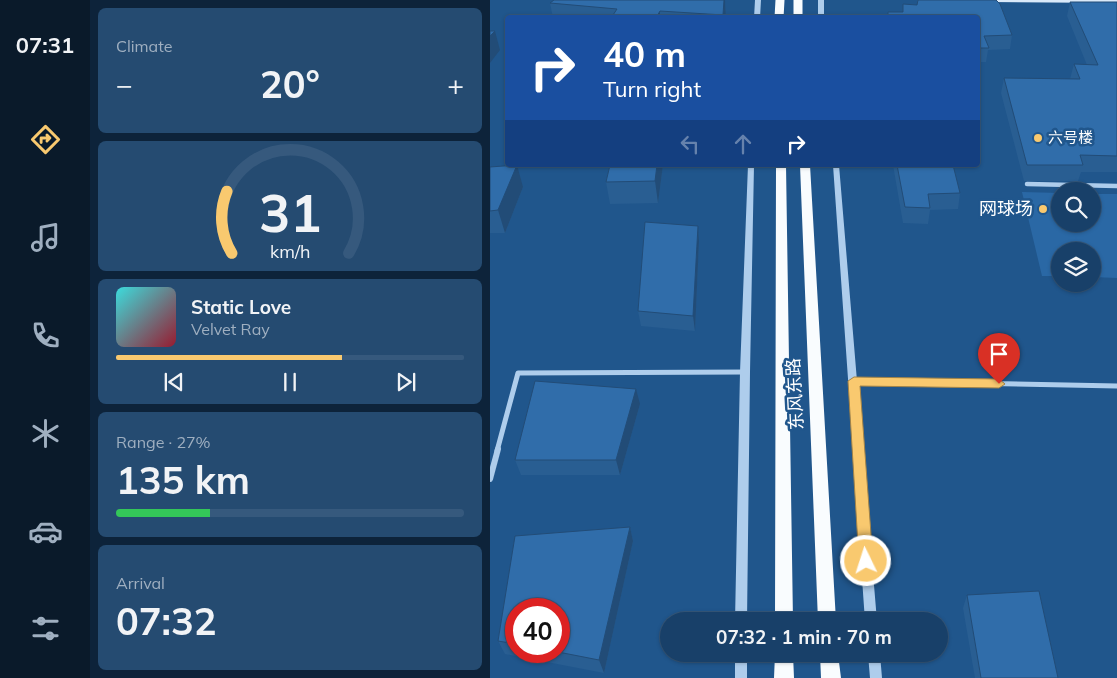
<!DOCTYPE html>
<meta charset="utf-8">
<style>
body{margin:0;font-family:Mulish,"Noto Sans SC",sans-serif;background:#254b71;color:#f1f3f6;height:100vh;display:flex;flex-direction:column;font-size:19px;white-space:nowrap}
*{box-sizing:border-box;margin:0}
p{font-size:16px;color:#9fafc0}
.icon{flex:none;width:28px;height:28px;fill:none;stroke:currentColor;stroke-width:2;stroke-linecap:round;stroke-linejoin:round}
.map{position:relative;flex:1;overflow:hidden}
.details{display:flex;flex-direction:column;gap:8px;padding:8px;background:#0d233a;width:400px}
.details>*{flex:none}
.guide{position:absolute;left:15px;top:15px;width:475px;height:152px;border-radius:5px;box-shadow:0 1px 4px #0004,0 0 0 1px #36597d;background:#1a4fa0;color:#fff;overflow:hidden}
.controls{position:absolute;left:561px;top:182px;display:grid;gap:10px}
.controls a{display:grid;place-items:center;width:50px;height:50px;border-radius:50%;background:#184069;box-shadow:0 1px 4px #0004,0 0 0 1px #36597d;font-size:25px}
.speed{position:absolute;left:15px;top:598px;display:flex;gap:10px;font-size:25px;font-weight:700;text-align:center}
.speed>*{display:grid;place-content:center;width:65px;height:65px;border-radius:50%;background:#184069;box-shadow:0 1px 4px #0004,0 0 0 1px #36597d;line-height:1}
.speed .limit{border:8px solid #d22;background:#fff;color:#111}
.pin{position:absolute;display:grid;place-items:center;width:42px;height:42px;color:#fff;margin:-51px -21px;border-radius:50% 50% 50% 0;rotate:-45deg;box-shadow:0 0 5px #0007}
.pin .icon{rotate:45deg}
.me{position:absolute;width:55px;margin:-28px;rotate:356deg;stroke-linejoin:round;filter:drop-shadow(0 0 4px #0008)}
.turn{display:flex;align-items:center;gap:18px;height:105px;padding:0 15px;font-size:22px}
.turn .icon{width:65px;height:65px;stroke-width:2.5}
.turn b{display:block;font-size:35px;line-height:42px}
.lanes{display:flex;align-items:center;height:48px;padding:0 15px;background:#0003;justify-content:center;gap:25px;direction:ltr}
.lanes .off{opacity:.35}
.big{font-size:38px;font-weight:700;line-height:1.1}
.details .card{flex:1;display:flex;flex-direction:column;justify-content:center;gap:8px;min-width:0;padding:0 18px;border-radius:8px;background:#254b71}
.details .dial{align-items:center;gap:0}
.dial svg{height:130px;overflow:visible;fill:none;stroke:#36597d;stroke-width:7;stroke-linecap:round;text-anchor:middle}
.dial text{fill:#f1f3f6;stroke:none}
.song{display:flex;align-items:center;gap:15px}
.cover{width:60px;height:60px;border-radius:8px;background:linear-gradient(135deg,hsl(180 70% 55%),hsl(350 70% 35%))}
.played{height:5px;border-radius:2px;background:linear-gradient(90deg,#f9c96f 65%,#36597d 65%)}
.keys{display:flex;justify-content:space-around;direction:ltr}
.heat{display:flex;justify-content:space-between;align-items:center;font-size:28px;direction:ltr}
.charge{height:8px;border-radius:4px;background:linear-gradient(90deg,#34c759 27%,#36597d 0)}
.trip{position:absolute;left:170px;top:612px;width:288px;height:50px;border-radius:25px;background:#184069;box-shadow:0 1px 4px #0004,0 0 0 1px #36597d;font-weight:700;line-height:50px;text-align:center}
main{display:flex;flex:1;min-height:0}
.tabs{display:flex;flex-direction:column;width:90px;justify-content:space-around;align-items:center;background:#0a1a2a;color:#9fafc0}
.tabs .icon{width:35px;height:35px}
.tabs .current{color:#f9c96f}
.tabs b{font-size:22px;color:#f1f3f6}
.map>svg:first-child{display:block}
.green{fill:#2a68a5}
.lines{fill:none;stroke-linecap:round;stroke-linejoin:round}
.minor-far2{stroke:#aecdec;stroke-width:4.5}
.minor-far1{stroke:#aecdec;stroke-width:5}
.minor{stroke:#aecdec;stroke-width:6}
.tertiary{fill:#aecdec;fill-rule:evenodd}
.secondary{fill:#dae9f9;fill-rule:evenodd}
.trunk{fill:#f9fcfe;fill-rule:evenodd}
.trunk-bridge{stroke:#f9fcfe;stroke-width:9}
.wall{fill:#295e92;fill-rule:evenodd}
.shaded-wall{fill:#224c77}
.building{fill:#306daa;stroke:#224c77}
.route{fill:#f9c96f;stroke:#a28348}
.poi-dot{fill:#f9c96f;stroke:#20568c;stroke-width:2}
.labels{text-anchor:middle;stroke-width:5;stroke-linejoin:round;paint-order:stroke}
.far-poi-label{font-size:15px;fill:#fff;stroke:#20568c;text-anchor:start}
.poi-label{font-size:18px;fill:#fff;stroke:#20568c;text-anchor:end}
.street-label{font-size:18px;fill:#fff;stroke:#20568c}
</style>
<main>
<nav class="tabs">
<b>07:31</b>
<svg class="icon current" aria-label="directions" viewBox="0 0 24 24"><path d="M12 3l9 9-9 9-9-9zM9 14v-3h6M13 9l2 2-2 2"/></svg>
<svg class="icon" aria-label="music" viewBox="0 0 24 24"><path d="M9 18V5l10-2v13"/><circle cx="6" cy="18" r="3"/><circle cx="16" cy="16" r="3"/></svg>
<svg class="icon" aria-label="phone" viewBox="0 0 24 24"><path d="M5 4h4l2 5-3 2q2 4 5 5l2-3 5 2v4C11 20 4 13 5 4z"/></svg>
<svg class="icon" aria-label="climate" viewBox="0 0 24 24"><path d="M12 3v18M4 7l16 10M4 17L20 7"/></svg>
<svg class="icon" aria-label="car" viewBox="0 0 24 24"><path d="M5 17H2v-5l4-1 3-4h7l3 4 3 1v5h-3M9 17h6M6 11h13"/><circle cx="7" cy="17" r="2"/><circle cx="17" cy="17" r="2"/></svg>
<svg class="icon" aria-label="filters" viewBox="0 0 24 24"><path d="M4 7h16M4 17h16"/><circle cx="9" cy="7" r="2"/><circle cx="15" cy="17" r="2"/></svg>
</nav>
<section class="details">
<div class="card"><p>Climate</p>
<div class="heat"><a>−</a><b class="big">20°</b><a>+</a></div>
</div>
<div class="card dial"><svg viewBox="0 0 100 80">
<path d="M14 69A42 42 0 1 1 86 69"/>
<path d="M14 69A42 42 0 0 1 11 31" stroke="#f9c96f"/>
<text x="50" y="56" font-size="32" font-weight="700">31</text>
<text x="50" y="72" font-size="11">km/h</text>
</svg></div>
<div class="card">
<div class="song"><i class="cover"></i><div><b>Static Love</b><p>Velvet Ray</p></div></div>
<div class="played"></div>
<div class="keys"><svg class="icon" aria-label="previous" viewBox="0 0 24 24"><path d="M18 5L8 12l10 7zM5 5v14"/></svg><svg class="icon" aria-label="pause" viewBox="0 0 24 24"><path d="M8 5v14M16 5v14"/></svg><svg class="icon" aria-label="next" viewBox="0 0 24 24"><path d="M6 5l10 7-10 7zM19 5v14"/></svg></div>
</div>
<div class="card"><p>Range · 27%</p><b class="big">135 km</b><div class="charge"></div></div>
<div class="card"><p>Arrival</p><b class="big">07:32</b></div>
</section>
<div class="map">
<svg width="627" height="678" viewBox="0 0 627 678">
<rect width="100%" height="100%" fill="#20568c"/>
<!-- green -->
<path class="green" d="M532,192L570,193V224H602L603,194H627V278L603,277L602,251H570V276H552Z"/>
<g class="lines">
<!-- minor-far2 -->
<path class="minor-far2" d="M537,184L627,186"/>
<!-- minor-far1 -->
<path class="minor-far1" d="M364,381L627,386
M7,451L28,373L255,372"/>
<!-- minor -->
<path class="minor" d="M0,479L8,449"/>
<!-- tertiary -->
<path class="tertiary" d="M265,0H271L270,18H264Z
M328,0H334V18H328Z
M258,165H264L260,372L257,621H245L250,372Z
M343,165H349L387,621H375Z
M245,654H257V678H245Z
M378,654H390L392,678H380Z"/>
<!-- secondary -->
<path class="secondary" d="M497,0H627V3L500,2Z"/>
<!-- trunk -->
<path class="trunk" d="M286,165H296L303,621H285Z
M310,165H320L346,621H328Z
M285,654H303L304,678H284Z
M330,654H348L351,678H331Z"/>
<!-- trunk-bridge -->
<path class="trunk-bridge" d="M308,0V18
M289,18L290,0"/>
</g>
<!-- wall -->
<path class="wall" d="M64,0H235L236,18H63L60,3Z
M427,0H506L510,4L522,35L520,49L498,50L496,62H488V18H397L398,12H413V4L427,5Z
M580,2H627V172H591L588,181H534L511,93L514,78L580,79L584,64L597,65L577,16Z
M120,165H173L168,203L120,204L116,182Z
M403,165H463L470,193L468,209L440,210L438,224L413,223Z
M0,167L33,187L15,233H0Z
M208,226L209,241L205,331L151,326L148,311Z
M150,404L130,475H31L25,460Z
M140,527L143,541L114,673L15,654L8,641L25,536ZM26,609H69V651H26Z
M477,595L568,678H485L473,608Z"/>
<!-- shaded-wall -->
<path class="shaded-wall" d="M234,0H235L236,18H233V15Z
M170,11V18H166Z
M5,31L10,50L0,63V36Z
M27,165L33,187L15,233L8,210Z
M167,165H173L168,203L165,181Z
M208,226L209,241L205,331L203,316Z
M146,389L150,404L130,475L126,460Z
M140,527L143,541L114,673L109,660Z"/>
<!-- building -->
<path class="building" d="M64,0H234L233,15L170,11L166,18H121L127,9L60,3Z
M428,0H506L510,4L522,35L494,36L499,48H488V18H398V12H413V4L427,5Z
M580,2H627V156L590,155L593,165H537L514,78L590,79L584,64L608,65Z
M0,31H5L0,36Z
M27,165L8,210L0,211V167Z
M120,165H167L165,181L116,182Z
M407,165H463L470,193L438,194L440,208L415,207Z
M155,222L208,226L203,316L148,311Z
M45,381L146,389L126,460H25Z
M140,527L109,660L63,651H69V609H26V644L8,641L25,536Z
M549,591L568,678H491L477,595Z"/>
<!-- route -->
<path class="route" d="M364,377L509,379L515,384L509,388L370,386L383,561L381,565L376,567L371,565L369,561L358,381Z"/>
<!-- markers -->
<g class="poi-dot">
<circle cx="548" cy="138" r="5"/>
<circle cx="553" cy="209" r="5"/>
</g>
<g class="labels">
<!-- far-poi labels -->
<g class="far-poi-label">
<text x="558" y="143">六号楼</text>
</g>
<!-- poi labels -->
<g class="poi-label">
<text x="543" y="215">网球场</text>
</g>
<!-- street labels -->
<g class="street-label">
<text transform="translate(305 394) rotate(-93)" y="6">东风东路</text>
</g>
</g>
</svg>
<div class="controls">
<a><svg class="icon" aria-label="search" viewBox="0 0 24 24"><circle cx="10" cy="10" r="6"/><path d="M15 15l6 6"/></svg></a>
<a><svg class="icon" aria-label="layers" viewBox="0 0 24 24"><path d="M12 4l9 5-9 5-9-5zM3 14l9 5 9-5"/></svg></a>
</div>
<div class="speed"><div class="limit">40</div></div>
<div class="pin" style="left:509px;top:384px;background:#d93025"><svg class="icon" aria-label="arrive" viewBox="0 0 24 24"><path d="M6 21V4h12l-3 4 3 4H6"/></svg></div>
<svg class="me" style="left:376px;top:561px" viewBox="-20 -20 40 40"><circle r="17" fill="#f9c96f" stroke="#fff" stroke-width="3"/><path d="M0-11L8 9 0 5-8 9z" fill="#fff"/></svg>
<div class="trip">07:32 · 1 min · 70 m</div>
<div class="guide">
<div class="turn"><svg class="icon" aria-label="right" viewBox="0 0 24 24"><path d="M7 20v-9h11M14 6l5 5-5 5"/></svg><div><b>40 m</b>Turn right</div></div>
<div class="lanes"><svg class="icon off" aria-label="left" viewBox="0 0 24 24"><path d="M17 20v-9H6M10 6l-5 5 5 5"/></svg><svg class="icon off" aria-label="ahead" viewBox="0 0 24 24"><path d="M12 20V5M6 11l6-6 6 6"/></svg><svg class="icon" aria-label="right" viewBox="0 0 24 24"><path d="M7 20v-9h11M14 6l5 5-5 5"/></svg></div>
</div>
</div>
</main>
